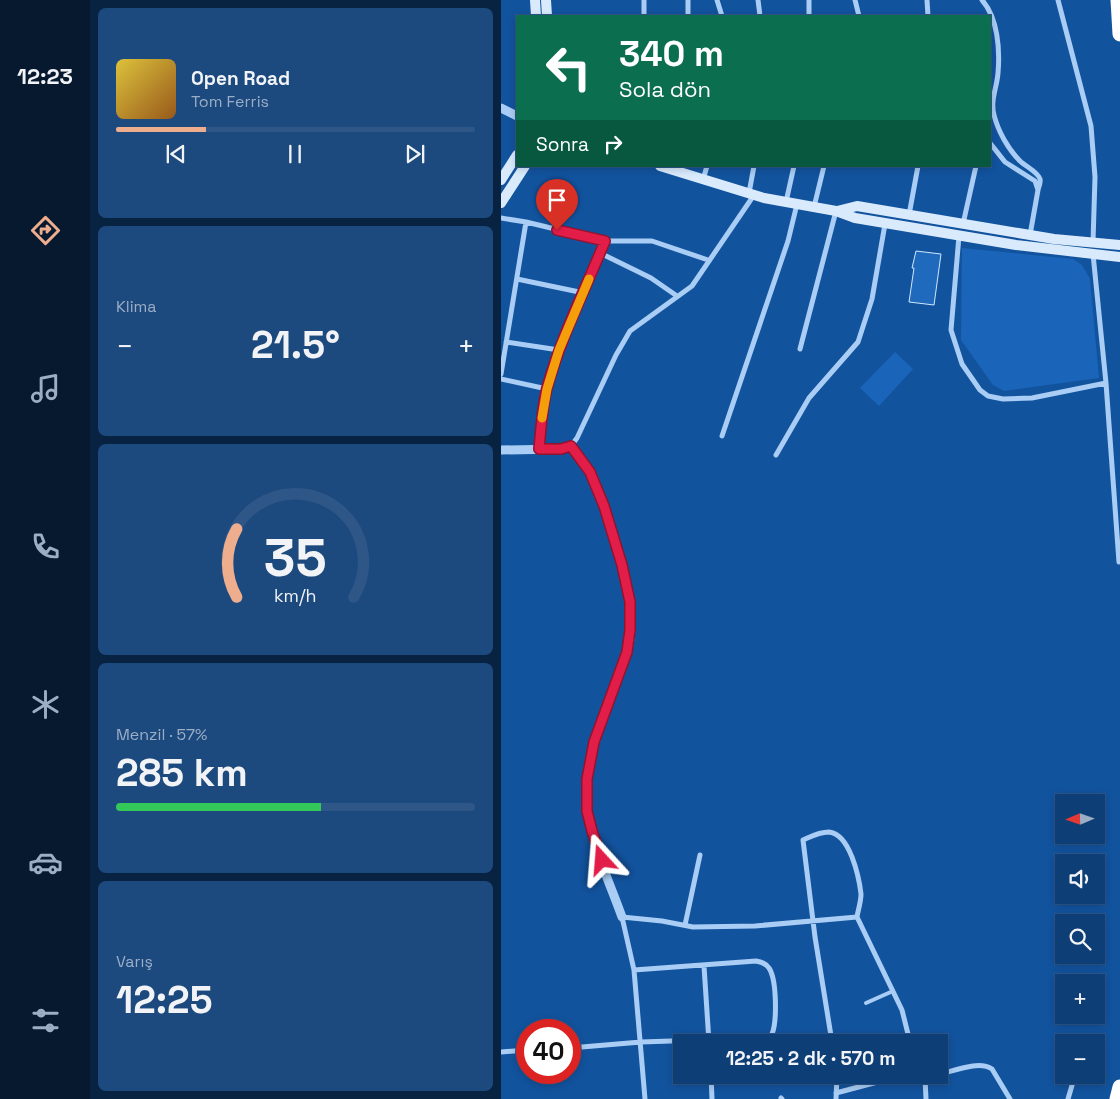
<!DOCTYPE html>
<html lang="tr">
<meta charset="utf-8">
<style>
body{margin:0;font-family:"Space Grotesk",sans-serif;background:#1c497e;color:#f1f3f6;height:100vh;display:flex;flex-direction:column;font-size:19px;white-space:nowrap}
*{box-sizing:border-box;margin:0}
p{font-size:16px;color:#9baec5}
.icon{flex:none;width:28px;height:28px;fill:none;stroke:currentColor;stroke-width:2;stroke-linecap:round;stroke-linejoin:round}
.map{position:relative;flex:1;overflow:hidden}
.sheet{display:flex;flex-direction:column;gap:8px;padding:8px;background:#082241;width:411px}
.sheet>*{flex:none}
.top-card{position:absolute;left:15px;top:15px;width:475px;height:152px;border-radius:0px;box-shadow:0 2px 8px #0003,0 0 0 1px #2e5788;background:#0b6e4f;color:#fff;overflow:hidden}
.needle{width:32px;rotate:268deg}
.controls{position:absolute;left:554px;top:794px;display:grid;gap:10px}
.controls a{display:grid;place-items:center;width:50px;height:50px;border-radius:0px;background:#0e3e76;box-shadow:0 2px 8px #0003,0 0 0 1px #2e5788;font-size:25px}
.speed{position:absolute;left:15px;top:1019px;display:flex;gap:10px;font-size:25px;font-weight:700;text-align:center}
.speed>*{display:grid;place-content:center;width:65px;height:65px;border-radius:50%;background:#0e3e76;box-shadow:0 2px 8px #0003,0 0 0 1px #2e5788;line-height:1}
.speed .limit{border:8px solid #d22;background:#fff;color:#111}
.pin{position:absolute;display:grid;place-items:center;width:42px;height:42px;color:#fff;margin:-51px -21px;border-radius:50% 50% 50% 0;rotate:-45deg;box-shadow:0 0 5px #0007}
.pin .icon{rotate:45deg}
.me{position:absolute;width:55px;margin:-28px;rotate:341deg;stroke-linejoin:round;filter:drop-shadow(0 0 4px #0008)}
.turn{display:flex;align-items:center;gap:18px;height:105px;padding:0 20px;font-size:22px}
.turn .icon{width:65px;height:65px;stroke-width:2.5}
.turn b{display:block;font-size:35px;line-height:42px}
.then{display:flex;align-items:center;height:48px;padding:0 20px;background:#0003;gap:10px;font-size:19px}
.big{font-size:38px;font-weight:700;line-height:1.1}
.sheet .tile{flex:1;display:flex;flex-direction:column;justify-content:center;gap:8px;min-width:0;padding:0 18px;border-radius:8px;background:#1c497e}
.sheet .dial{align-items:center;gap:0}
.dial svg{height:130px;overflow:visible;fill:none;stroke:#2e5788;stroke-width:7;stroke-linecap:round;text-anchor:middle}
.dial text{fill:#f1f3f6;stroke:none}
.song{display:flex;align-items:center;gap:15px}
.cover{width:60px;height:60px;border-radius:8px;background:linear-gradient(135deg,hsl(50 70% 55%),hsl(30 70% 35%))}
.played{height:5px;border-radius:2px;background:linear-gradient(90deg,#eead8d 25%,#2e5788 25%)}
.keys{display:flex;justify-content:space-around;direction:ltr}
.heat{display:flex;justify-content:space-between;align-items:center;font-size:28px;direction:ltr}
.charge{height:8px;border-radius:4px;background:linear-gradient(90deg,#34c759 57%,#2e5788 0)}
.trip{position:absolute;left:172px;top:1034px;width:275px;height:50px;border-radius:0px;background:#0e3e76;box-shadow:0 2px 8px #0003,0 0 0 1px #2e5788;font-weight:700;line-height:50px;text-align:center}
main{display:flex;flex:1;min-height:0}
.menu{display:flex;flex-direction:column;width:90px;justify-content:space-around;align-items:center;background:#06192f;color:#9baec5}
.menu .icon{width:35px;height:35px}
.menu .on{color:#eead8d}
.menu b{font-size:22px;color:#f1f3f6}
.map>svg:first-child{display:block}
.green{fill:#1a65b9}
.building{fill:#206abd;stroke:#d2e7fe}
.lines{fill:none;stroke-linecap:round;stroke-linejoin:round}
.service{stroke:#a9cdf4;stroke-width:4}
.minor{stroke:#a9cdf4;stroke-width:5}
.tertiary{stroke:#a9cdf4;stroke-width:9}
.secondary{stroke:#d9eafd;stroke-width:10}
.motorway{stroke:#fff;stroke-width:15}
.route-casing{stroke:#92132f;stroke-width:12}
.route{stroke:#e11d48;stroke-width:9}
.slow{stroke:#f59e0b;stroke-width:9}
</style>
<main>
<nav class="menu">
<b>12:23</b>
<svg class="icon on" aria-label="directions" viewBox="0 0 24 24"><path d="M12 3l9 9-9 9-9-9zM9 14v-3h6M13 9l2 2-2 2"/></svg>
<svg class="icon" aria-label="music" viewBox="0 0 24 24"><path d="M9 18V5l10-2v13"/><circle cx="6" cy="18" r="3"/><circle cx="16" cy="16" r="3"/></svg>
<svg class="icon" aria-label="phone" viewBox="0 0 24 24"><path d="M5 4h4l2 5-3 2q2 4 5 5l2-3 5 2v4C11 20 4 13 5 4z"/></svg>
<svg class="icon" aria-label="climate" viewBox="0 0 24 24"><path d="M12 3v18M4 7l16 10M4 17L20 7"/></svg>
<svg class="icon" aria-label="car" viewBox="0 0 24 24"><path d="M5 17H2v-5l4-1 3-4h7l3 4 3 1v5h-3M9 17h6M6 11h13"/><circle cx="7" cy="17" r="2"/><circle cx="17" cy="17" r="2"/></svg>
<svg class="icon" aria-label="filters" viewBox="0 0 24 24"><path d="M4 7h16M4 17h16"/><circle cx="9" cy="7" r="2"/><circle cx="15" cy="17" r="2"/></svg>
</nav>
<section class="sheet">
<div class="tile">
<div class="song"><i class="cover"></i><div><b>Open Road</b><p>Tom Ferris</p></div></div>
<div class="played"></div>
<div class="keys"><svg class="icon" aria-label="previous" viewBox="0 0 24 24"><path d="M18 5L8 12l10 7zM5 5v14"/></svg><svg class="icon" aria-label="pause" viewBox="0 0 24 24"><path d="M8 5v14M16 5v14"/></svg><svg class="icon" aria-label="next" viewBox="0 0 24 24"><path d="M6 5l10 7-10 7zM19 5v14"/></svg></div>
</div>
<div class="tile"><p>Klima</p>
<div class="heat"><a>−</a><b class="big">21.5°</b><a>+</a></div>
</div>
<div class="tile dial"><svg viewBox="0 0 100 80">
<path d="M14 69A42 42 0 1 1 86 69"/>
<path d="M14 69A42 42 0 0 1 14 27" stroke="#eead8d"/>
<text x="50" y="56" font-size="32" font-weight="700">35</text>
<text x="50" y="72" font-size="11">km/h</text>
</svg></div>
<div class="tile"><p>Menzil · 57%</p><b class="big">285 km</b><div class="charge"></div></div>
<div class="tile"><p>Varış</p><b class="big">12:25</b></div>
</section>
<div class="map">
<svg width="619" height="1099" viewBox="0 0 619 1099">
<rect width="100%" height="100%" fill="#12539e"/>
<!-- green -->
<path class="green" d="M461,248L572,259L581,265L589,279L598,378L503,391L492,385L460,340Z
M394,352L412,369L378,406L359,388Z"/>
<!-- building -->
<path class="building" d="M415,251L440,254L433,305L408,302L413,268H411Z"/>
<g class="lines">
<!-- service -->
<path class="service" d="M365,1003L392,991"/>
<!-- minor -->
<path class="minor" d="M143,0V16
M216,0L221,16
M257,0L259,16
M308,0V16
M354,0L358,16
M426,0L427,16
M481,0C497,18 499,50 497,73C496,87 489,101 493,115C497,131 507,149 519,161C524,166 537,172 539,179C540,182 538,186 537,190
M557,0L590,126L594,177L592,242
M187,16V0
M489,143L504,162L534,181L537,190L529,235
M202,180L206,166
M248,193L253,166
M285,202L293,166
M313,207L323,166
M408,215L417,166
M0,218L25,222L104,241H151L207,260
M462,224L475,166
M458,236L450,330L461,364L479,390L487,396L502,399L531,398L605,383
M99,253L150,278L176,296
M592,254L605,383L618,562
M16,279L83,293
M5,342L58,350
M299,349L335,211
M0,374L25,222
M0,379L46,389
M221,436L287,241L296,204
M70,446L76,438L115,355L129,331L191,286L253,195
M38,449C40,428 41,408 46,388C60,337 84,290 104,241
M275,455L308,398L357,342L371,299L384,224
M356,917L401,1010L409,1042
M184,925L199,855
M203,966L208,1042
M69,1048L140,1042L261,1038L271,1034C276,1022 276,980 268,968C265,963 260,962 255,961L133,970
M0,1052L26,1050
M439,1074C453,1071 478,1060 491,1069L509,1099
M210,1075L211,1099
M424,1078L425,1099
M335,1093L384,1080L424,1078L436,1075
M280,1098L281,1099
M144,1099L133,970L121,917L161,921L192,927L254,926L356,917C357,910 360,902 360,894C358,877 349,834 328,832C318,832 311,836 302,840L314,937L331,1042
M335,1099L336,1075
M567,1099L574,1075"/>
<!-- tertiary -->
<path class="tertiary" d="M0,108L16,116
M0,450L60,449L70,446C76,455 83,462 88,471C98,487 104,509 110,527C122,567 138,612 126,653C112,699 88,741 85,790C83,829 108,880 121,917"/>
<!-- secondary -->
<path class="secondary" d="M34,0L35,16
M45,0L46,16
M159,166L263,198L335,211L354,218L515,245L619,257
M0,180L16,155
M0,203L24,166
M336,211L356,206L553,239L619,245"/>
<!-- motorway -->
<path class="motorway" d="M617,0L619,34
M616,1099L619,1087"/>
</g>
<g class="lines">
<!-- route casing -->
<g class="route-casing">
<path id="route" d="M56,230L104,241C84,290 60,337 46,388C41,408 40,428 38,449H60L70,446L89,472L103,506L121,565L129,602V630L126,652L93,742L86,779V811L91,831L101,860"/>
</g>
<!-- route -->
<use href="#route" class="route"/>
<!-- slow -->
<path class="slow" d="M41,418L46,389L58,350L88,279"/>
</g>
</svg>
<div class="controls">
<a><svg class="needle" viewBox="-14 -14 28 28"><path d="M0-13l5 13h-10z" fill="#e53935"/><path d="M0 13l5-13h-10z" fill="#9baec5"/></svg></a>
<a><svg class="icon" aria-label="sound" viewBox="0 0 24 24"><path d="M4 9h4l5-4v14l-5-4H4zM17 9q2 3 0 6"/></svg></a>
<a><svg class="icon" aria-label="search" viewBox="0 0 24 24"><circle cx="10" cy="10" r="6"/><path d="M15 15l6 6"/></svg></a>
<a>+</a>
<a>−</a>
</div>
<div class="speed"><div class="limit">40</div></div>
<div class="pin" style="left:56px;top:230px;background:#d93025"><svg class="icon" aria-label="arrive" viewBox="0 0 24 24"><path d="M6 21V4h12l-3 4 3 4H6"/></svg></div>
<svg class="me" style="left:101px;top:860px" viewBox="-20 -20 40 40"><path d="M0-17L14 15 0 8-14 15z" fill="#e11d48" stroke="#fff" stroke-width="4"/></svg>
<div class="trip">12:25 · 2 dk · 570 m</div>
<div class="top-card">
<div class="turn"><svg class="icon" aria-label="left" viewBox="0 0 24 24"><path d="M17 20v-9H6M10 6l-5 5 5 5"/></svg><div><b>340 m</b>Sola dön</div></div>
<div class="then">Sonra<svg class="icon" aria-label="right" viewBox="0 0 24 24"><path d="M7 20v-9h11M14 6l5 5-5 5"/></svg></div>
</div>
</div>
</main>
